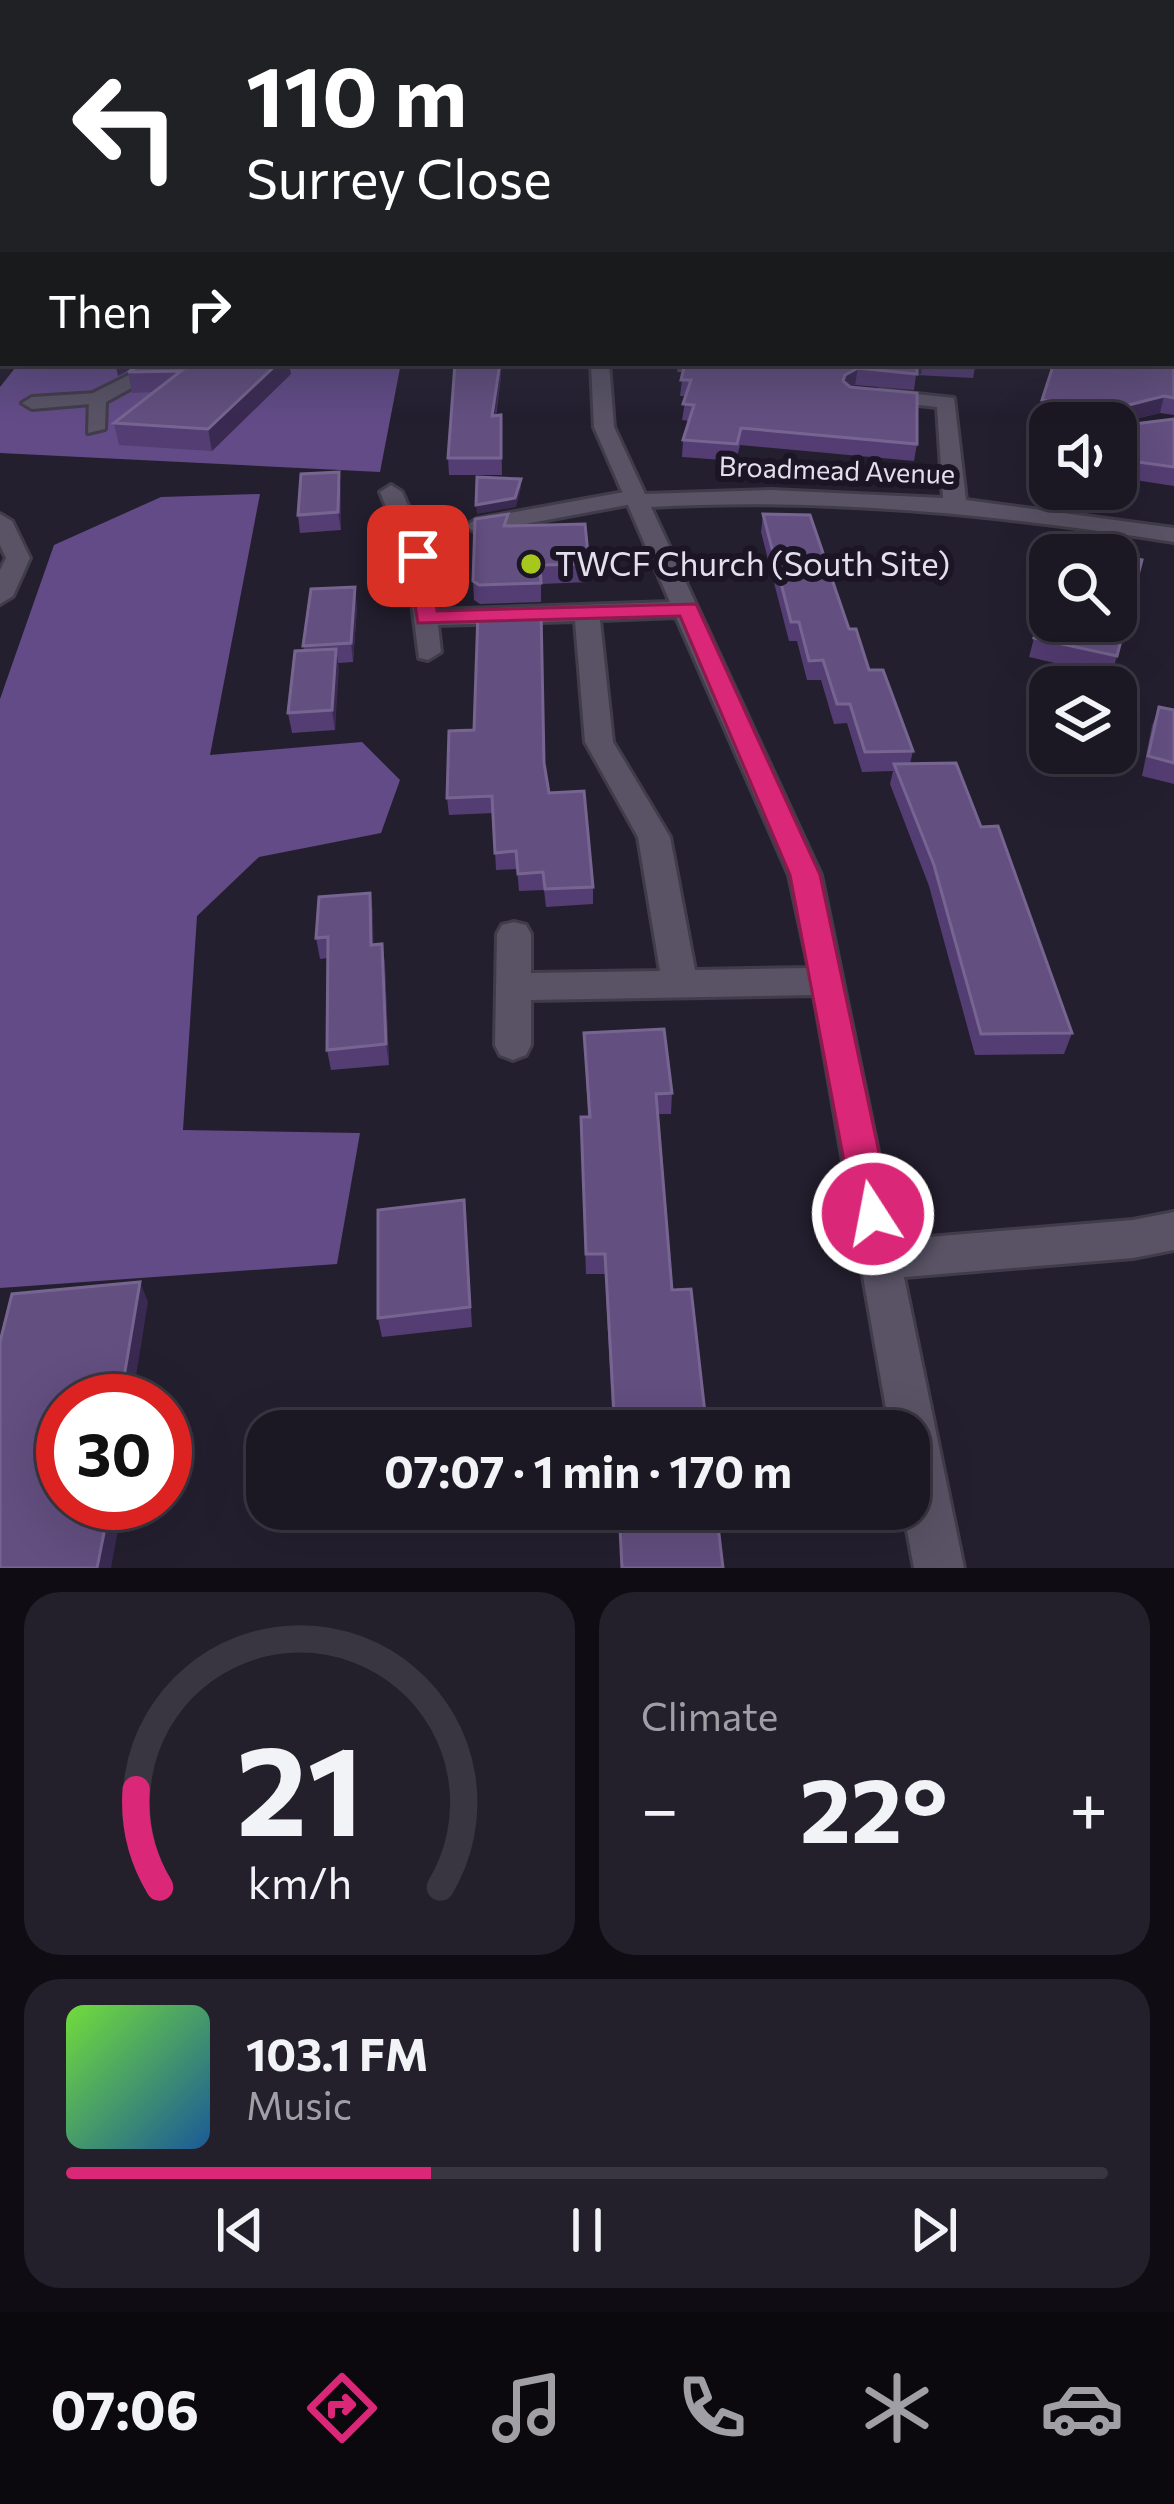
<!DOCTYPE html>
<meta charset="utf-8">
<style>
body{margin:0;font-family:Commissioner,sans-serif;background:#24202b;color:#f1f3f6;height:100vh;display:flex;flex-direction:column;font-size:45px;white-space:nowrap}
*{box-sizing:border-box;margin:0}
p{font-size:39px;color:#a09fa6}
.icon{flex:none;width:66px;height:66px;fill:none;stroke:currentColor;stroke-width:2;stroke-linecap:round;stroke-linejoin:round}
.map{position:relative;height:1568px;overflow:hidden}
.drawer{display:flex;flex-direction:column;gap:24px;padding:24px;background:#0f0d13;flex:1}
.drawer>*{flex:none}
.hud{position:absolute;left:0px;top:0px;width:1176px;height:366px;box-shadow:0 12px 48px #0002,0 0 0 3px #393641;background:#202124;color:#fff;overflow:hidden}
.tools{position:absolute;left:1029px;top:402px;display:grid;gap:24px}
.tools a{display:grid;place-items:center;width:108px;height:108px;border-radius:24px;background:#1b1723;box-shadow:0 12px 48px #0002,0 0 0 3px #393641;font-size:60px}
.speed{position:absolute;left:36px;top:1374px;display:flex;gap:24px;font-size:60px;font-weight:700;text-align:center}
.speed>*{display:grid;place-content:center;width:156px;height:156px;border-radius:50%;background:#1b1723;box-shadow:0 12px 48px #0002,0 0 0 3px #393641;line-height:1}
.speed .limit{border:18px solid #d22;background:#fff;color:#111}
.pin{position:absolute;display:grid;place-items:center;width:102px;height:102px;color:#fff;margin:-51px;border-radius:24px;box-shadow:0 6px 18px #0006}
.me{position:absolute;width:132px;margin:-66px;rotate:349deg;stroke-linejoin:round;filter:drop-shadow(0 0 9px #0008)}
.turn{display:flex;align-items:center;gap:42px;height:252px;padding:0 48px;font-size:54px}
.turn .icon{width:156px;height:156px;stroke-width:2.5}
.turn b{display:block;font-size:84px;line-height:102px}
.then{display:flex;align-items:center;height:114px;padding:0 48px;background:#0003;gap:24px;font-size:45px}
.big{font-size:90px;font-weight:700;line-height:1.1}
.drawer .widget{flex:1;display:flex;flex-direction:column;justify-content:center;gap:18px;min-width:0;padding:0 42px;border-radius:36px;background:#24202b}
.drawer .dial{align-items:center;gap:0}
.dial svg{height:312px;overflow:visible;fill:none;stroke:#393641;stroke-width:7;stroke-linecap:round;text-anchor:middle}
.dial text{fill:#f1f3f6;stroke:none}
.song{display:flex;align-items:center;gap:36px}
.cover{width:144px;height:144px;border-radius:18px;background:linear-gradient(135deg,hsl(100 70% 55%),hsl(210 70% 35%))}
.played{height:12px;border-radius:6px;background:linear-gradient(90deg,#db2777 35%,#393641 35%)}
.keys{display:flex;justify-content:space-around;direction:ltr}
.heat{display:flex;justify-content:space-between;align-items:center;font-size:66px;direction:ltr}
.drawer .tiles{flex:1;display:grid;gap:24px;grid-template-columns:1fr 1fr}
.widget:last-child{grid-column:span 2}
.trip{position:absolute;left:246px;top:1410px;width:684px;height:120px;border-radius:36px;background:#1b1723;box-shadow:0 12px 48px #0002,0 0 0 3px #393641;font-weight:700;line-height:120px;text-align:center}
.dock{display:flex;height:192px;justify-content:space-around;align-items:center;background:#0b090e;color:#a09fa6}
.dock .icon{width:84px;height:84px}
.dock .on{color:#db2777}
.dock b{font-size:54px;color:#f1f3f6}
.map>svg:first-child{display:block}
.forest{fill:#624b87}
.lines{fill:none;stroke-linecap:round;stroke-linejoin:round}
.lane-casing{stroke:#413c49;stroke-width:6}
.street-casing{stroke:#413c49;stroke-width:6}
.lane{fill:#595365;fill-rule:evenodd}
.street{fill:#595365;fill-rule:evenodd}
.wall{fill:#543d73}
.shaded-wall{fill:#3a2a52}
.building{fill:#634f80;stroke:#776591;stroke-width:3}
.route{fill:#db2777;stroke:#8e194d;stroke-width:3}
.poi-dot{fill:#a8c71d;stroke:#1b1525;stroke-width:4.5}
.labels{text-anchor:middle;stroke-width:12;stroke-linejoin:round;paint-order:stroke}
.far-street-label{font-size:27px;fill:#e3dfeb;stroke:#1b1525}
.poi-label{font-size:33px;fill:#e3dfeb;stroke:#1b1525;text-anchor:start}
</style>
<div class="map">
<svg width="1174" height="1568" viewBox="0 0 1174 1568">
<rect width="100%" height="100%" fill="#241f2f"/>
<!-- forest -->
<path class="forest" d="M19,363H401L380,472L0,453V387Z
M260,494L210,755L362,742L400,780L381,833L259,857L197,916L183,1130L360,1133L337,1264L0,1288V699L54,545L161,497Z"/>
<g class="lines">
<!-- lane casing -->
<g class="lane-casing">
<path id="lane" d="M96,393L103,395V403L32,409L22,403L32,397Z
M391,485L402,492L430,556L426,561H410L406,556L380,492Z
M635,490L646,497L643,502L477,533L465,526L477,519Z
M0,514L12,521L30,558L13,596L0,604V570L6,558L0,545Z
M1174,1212V1250L1133,1258L881,1279L866,1274L860,1260L866,1246L881,1241L1133,1220Z"/>
</g>
<!-- street casing -->
<g class="street-casing">
<path id="street" d="M0,231H3V241H0Z
M153,363H177L106,402L105,429L88,433L89,395Z
M591,363H609L614,427L645,494L771,490L943,498L937,407L872,400L869,396L879,390L954,398L966,500L1174,528V542C1000,515 827,497 651,507L821,875L964,1568H914L903,1509H909V1431H890L814,995L531,1000V1045L526,1055L513,1060L500,1055L495,1045L497,934L502,925L514,922L526,925L531,934V973L660,971L638,837L585,742L575,621L438,625L441,652L428,660L419,658L406,556L418,549L430,556L436,610L670,602L594,427ZM676,617L789,875L809,968L695,970L670,837L613,742L600,620Z"/>
</g>
<!-- lane -->
<use href="#lane" class="lane"/>
<!-- street -->
<use href="#street" class="street"/>
</g>
<!-- wall -->
<path class="wall" d="M1174,196V415L1160,413L1118,423V426L1174,419V486L1116,477V423L1038,416L1042,400Z
M144,363L291,374L212,451L119,445L114,423L153,392L132,393L128,372Z
M678,363H976L973,378L916,375L914,390L855,385L850,387L917,444L914,461L740,445L736,461L682,457L683,440L689,421L682,420L686,396H680L683,372H677Z
M501,377L496,416L501,415L502,475H449L448,458Z
M1050,436V466L1042,465Z
M341,490V530L300,533L298,515Z
M763,514L849,629L913,751L910,764L981,827L1072,1033L1064,1054L975,1055L929,886L890,784L893,771L862,772L847,723L834,724L821,680H807L797,641H789L761,532Z
M508,526L589,564V582L541,584V602L480,604L474,600L473,581Z
M357,606L353,662L338,663L335,730L292,733L288,713L304,650L303,646Z
M1034,638L1117,656L1111,676L1029,657Z
M1159,707L1174,710V784L1142,776L1152,726Z
M544,764L549,793L593,887V904L546,907L544,890L519,891L517,869L496,870L493,813L449,815L447,798Z
M370,893L373,913V945L382,944L385,965L389,1065L331,1070L327,1050L328,958L320,959L316,938Z
M584,1033L672,1093L671,1114H658L672,1290L707,1431H613L605,1274H586L581,1137L588,1117Z
M466,1221L472,1327L382,1337L378,1318Z"/>
<!-- shaded-wall -->
<path class="shaded-wall" d="M3,288V307L0,310V291Z
M115,363H143L118,376Z
M278,363H289L291,374L212,451L208,429Z
M501,363V377L493,432L492,416Z
M916,363H923L921,374L916,375Z
M858,368L855,385L843,391L845,375Z
M1164,396L1160,413L1116,423L1117,408Z
M339,472L341,490V530L338,512Z
M521,479V488L516,507L477,514L476,505Z
M355,587L357,606L353,662L351,643Z
M336,649L339,668L335,730L332,710Z
M370,893L373,913L374,966L371,945Z
M382,944L385,965L389,1065L386,1044Z
M140,1282L148,1302L132,1401H120Z
M110,1503H123L111,1568H97Z"/>
<!-- building -->
<path class="building" d="M1173,196H1174L1173,279Z
M0,240H3V288L0,291Z
M1173,284L1174,398L1164,396L1117,408L1118,426L1174,419V467L1116,459V423H1054L1061,402L1042,400L1054,363H1173Z
M144,363H278L208,429L114,423L181,371L128,372Z
M455,363H500L492,416L501,415V458H448Z
M685,363H917V374L858,368L845,375L843,381L850,387L917,393V444L741,428L737,444L683,440L694,405L683,404L691,380H681Z
M339,472L338,512L298,515L301,474Z
M477,477L521,479L515,498L476,505Z
M508,514L504,526L585,524L589,564L540,565L541,583L479,585L473,581L475,519Z
M763,514L810,515L849,629H856L869,670H883L913,751L865,752L850,704H837L823,660L809,661L799,622H791Z
M1069,545L1142,560L1117,656L1034,638L1050,595V621H1116V555H1065Z
M355,587L351,643L303,646L311,589Z
M541,610L544,763L549,793L584,791L593,887L545,889L543,872L518,874L516,851L495,853L492,796L447,798L449,731L474,730L478,612Z
M336,649L332,710L288,713L295,651Z
M1159,707L1174,710V763L1148,756Z
M956,763L981,827L998,826L1072,1033L981,1034L934,865L894,764Z
M370,893L371,945L382,944L386,1044L327,1050L328,937L316,938L319,897Z
M664,1029L672,1093L656,1094L672,1290L691,1289L707,1431H615L605,1254H586L581,1117H590L584,1033Z
M464,1200L470,1307L378,1318V1210Z
M140,1282L120,1401H63V1503H110L97,1568H0V1342L12,1294Z
M619,1509H716L723,1568H622Z"/>
<!-- sky -->
<linearGradient id="sky" x2="0" y2="1"><stop stop-color="#14111a"/><stop offset="0.47" stop-color="#3f4258"/><stop offset="1" stop-color="#3f4258" stop-opacity="0"/></linearGradient>
<rect width="1174" height="416" fill="url(#sky)"/>
<!-- route -->
<path class="route" d="M418,549L429,556L437,611L696,604L820,875L892,1214L886,1225L873,1230L859,1225L854,1214L790,875L680,616L418,623L407,556Z"/>
<!-- markers -->
<circle class="poi-dot" cx="531" cy="564" r="12"/>
<g class="labels">
<!-- far-street labels -->
<g class="far-street-label">
<text transform="translate(837 471) rotate(2)" y="9">Broadmead Avenue</text>
</g>
<!-- poi labels -->
<g class="poi-label">
<text x="555" y="576">TWCF Church (South Site)</text>
</g>
</g>
</svg>
<div class="tools">
<a><svg class="icon" aria-label="sound" viewBox="0 0 24 24"><path d="M4 9h4l5-4v14l-5-4H4zM17 9q2 3 0 6"/></svg></a>
<a><svg class="icon" aria-label="search" viewBox="0 0 24 24"><circle cx="10" cy="10" r="6"/><path d="M15 15l6 6"/></svg></a>
<a><svg class="icon" aria-label="layers" viewBox="0 0 24 24"><path d="M12 4l9 5-9 5-9-5zM3 14l9 5 9-5"/></svg></a>
</div>
<div class="speed"><div class="limit">30</div></div>
<div class="pin" style="left:418px;top:556px;background:#d93025"><svg class="icon" aria-label="arrive" viewBox="0 0 24 24"><path d="M6 21V4h12l-3 4 3 4H6"/></svg></div>
<svg class="me" style="left:873px;top:1214px" viewBox="-20 -20 40 40"><circle r="17" fill="#db2777" stroke="#fff" stroke-width="3"/><path d="M0-11L8 9 0 5-8 9z" fill="#fff"/></svg>
<div class="trip">07:07 · 1 min · 170 m</div>
<div class="hud">
<div class="turn"><svg class="icon" aria-label="left" viewBox="0 0 24 24"><path d="M17 20v-9H6M10 6l-5 5 5 5"/></svg><div><b>110 m</b>Surrey Close</div></div>
<div class="then">Then<svg class="icon" aria-label="right" viewBox="0 0 24 24"><path d="M7 20v-9h11M14 6l5 5-5 5"/></svg></div>
</div>
</div>
<section class="drawer">
<div class="tiles">
<div class="widget dial"><svg viewBox="0 0 100 80">
<path d="M14 69A42 42 0 1 1 86 69"/>
<path d="M14 69A42 42 0 0 1 8 44" stroke="#db2777"/>
<text x="50" y="56" font-size="32" font-weight="700">21</text>
<text x="50" y="72" font-size="11">km/h</text>
</svg></div>
<div class="widget"><p>Climate</p>
<div class="heat"><a>−</a><b class="big">22°</b><a>+</a></div>
</div>
<div class="widget">
<div class="song"><i class="cover"></i><div><b>103.1 FM</b><p>Music</p></div></div>
<div class="played"></div>
<div class="keys"><svg class="icon" aria-label="previous" viewBox="0 0 24 24"><path d="M18 5L8 12l10 7zM5 5v14"/></svg><svg class="icon" aria-label="pause" viewBox="0 0 24 24"><path d="M8 5v14M16 5v14"/></svg><svg class="icon" aria-label="next" viewBox="0 0 24 24"><path d="M6 5l10 7-10 7zM19 5v14"/></svg></div>
</div>
</div>
</section>
<nav class="dock">
<b>07:06</b>
<svg class="icon on" aria-label="directions" viewBox="0 0 24 24"><path d="M12 3l9 9-9 9-9-9zM9 14v-3h6M13 9l2 2-2 2"/></svg>
<svg class="icon" aria-label="music" viewBox="0 0 24 24"><path d="M9 18V5l10-2v13"/><circle cx="6" cy="18" r="3"/><circle cx="16" cy="16" r="3"/></svg>
<svg class="icon" aria-label="phone" viewBox="0 0 24 24"><path d="M5 4h4l2 5-3 2q2 4 5 5l2-3 5 2v4C11 20 4 13 5 4z"/></svg>
<svg class="icon" aria-label="climate" viewBox="0 0 24 24"><path d="M12 3v18M4 7l16 10M4 17L20 7"/></svg>
<svg class="icon" aria-label="car" viewBox="0 0 24 24"><path d="M5 17H2v-5l4-1 3-4h7l3 4 3 1v5h-3M9 17h6M6 11h13"/><circle cx="7" cy="17" r="2"/><circle cx="17" cy="17" r="2"/></svg>
</nav>
